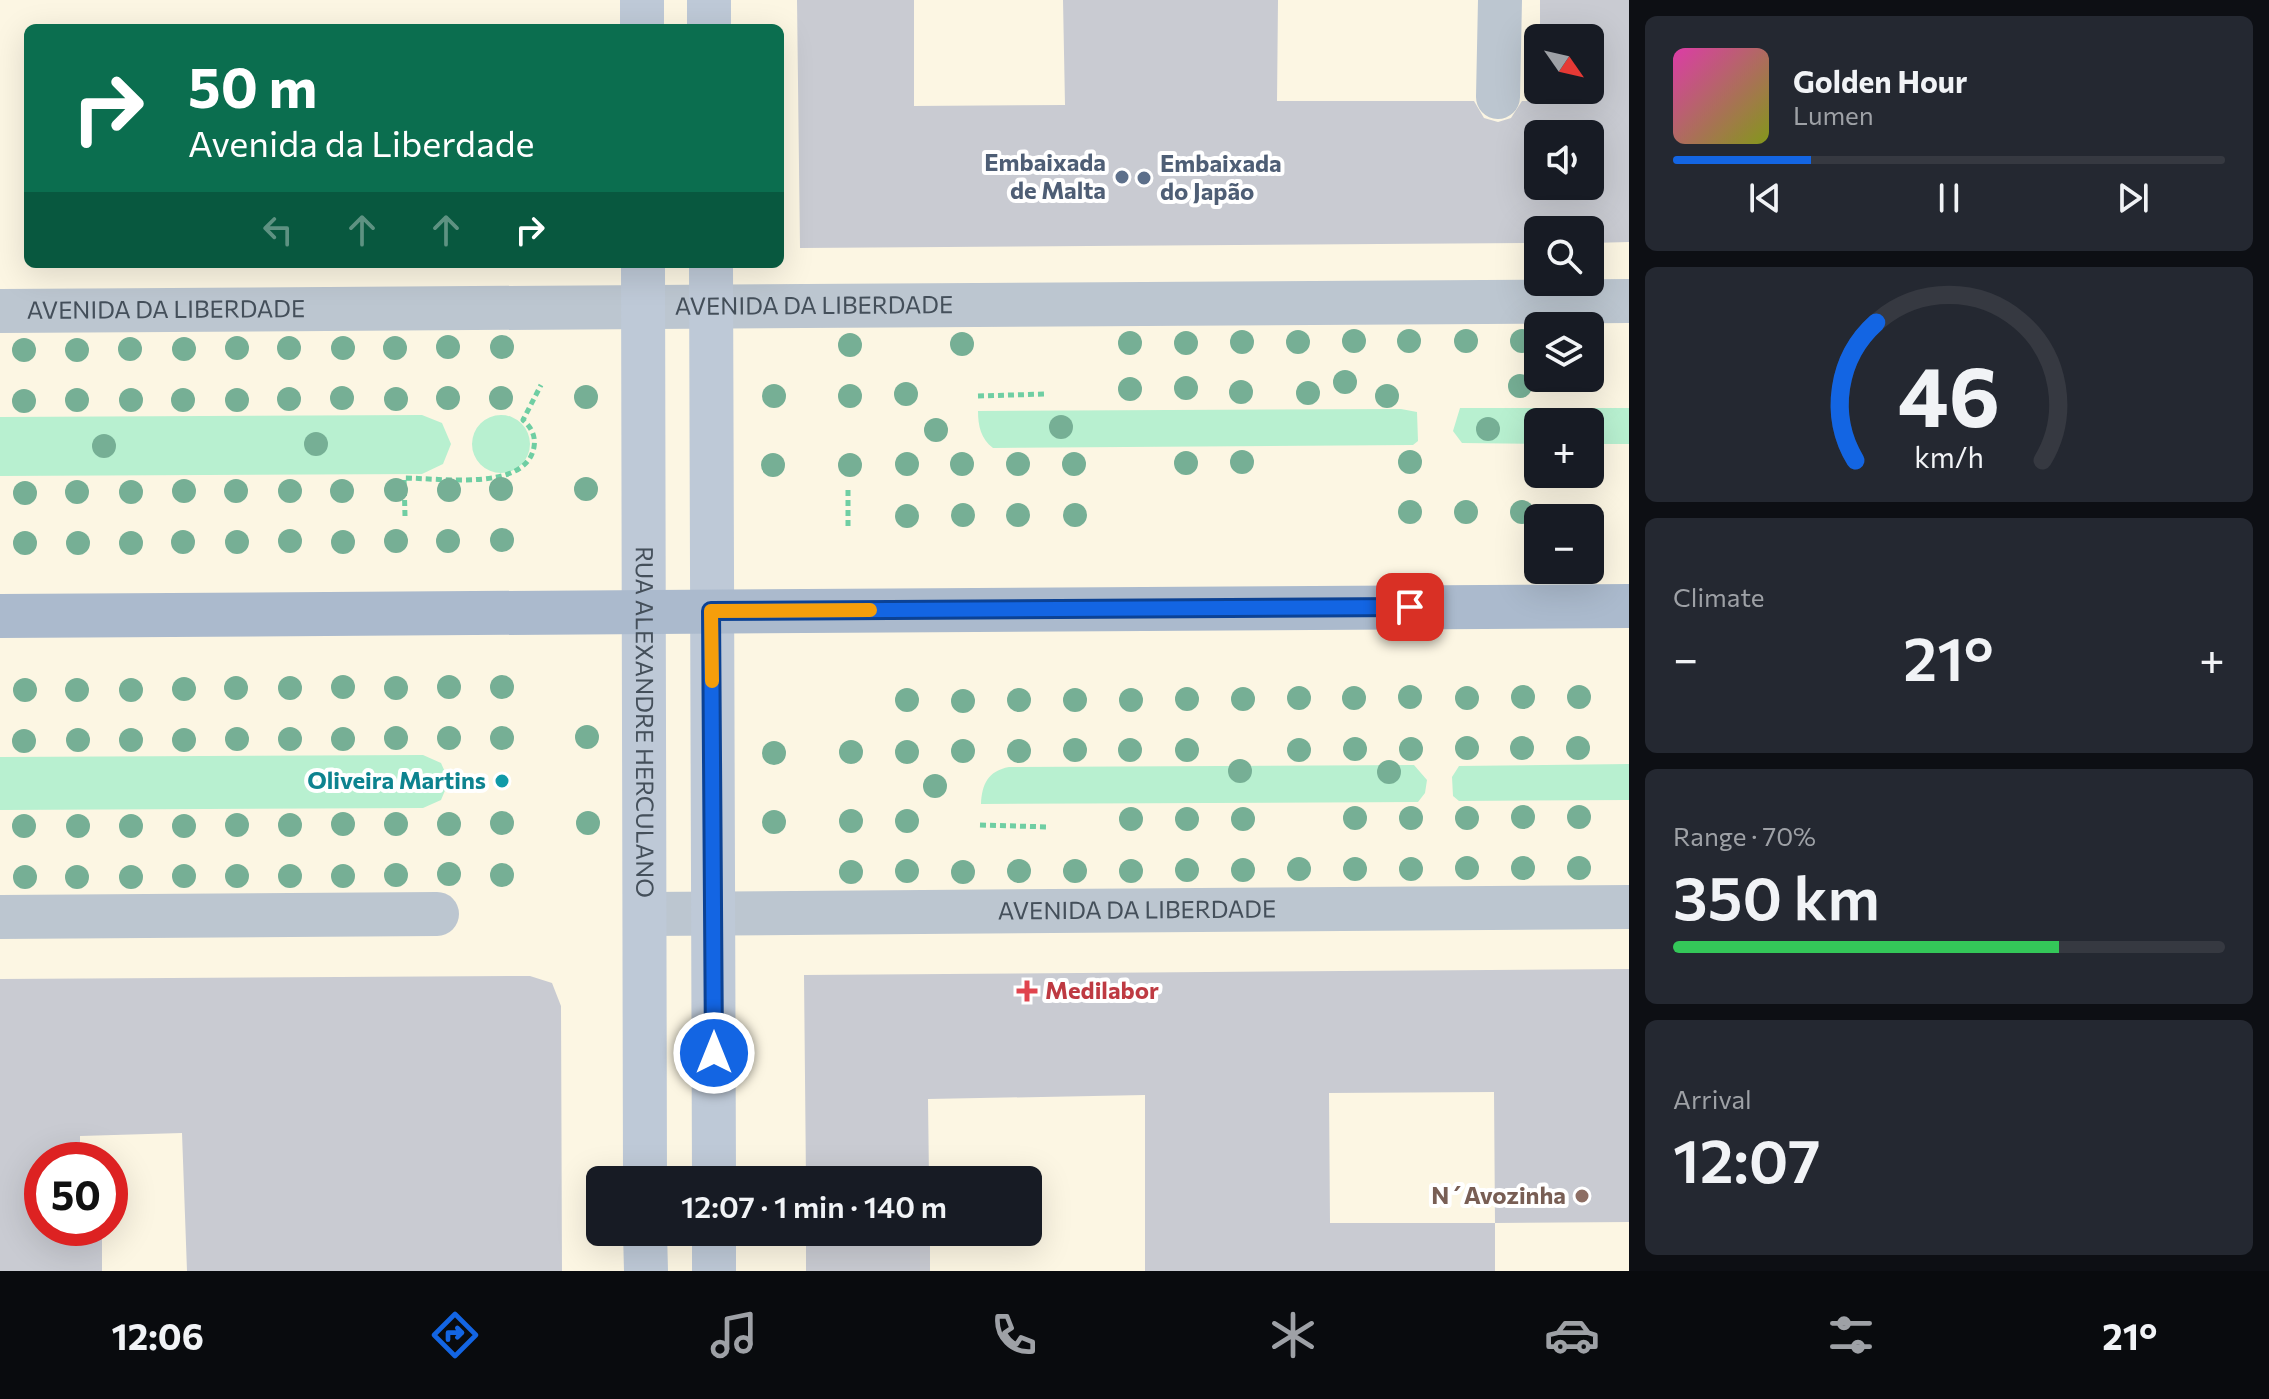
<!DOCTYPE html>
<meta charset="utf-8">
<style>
body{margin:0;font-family:Commissioner,sans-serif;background:#242831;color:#f1f3f6;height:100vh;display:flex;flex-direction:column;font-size:30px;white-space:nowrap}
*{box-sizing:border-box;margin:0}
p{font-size:26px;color:#9ea1a6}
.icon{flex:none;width:44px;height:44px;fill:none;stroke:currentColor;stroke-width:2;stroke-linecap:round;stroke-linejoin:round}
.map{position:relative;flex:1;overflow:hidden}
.drawer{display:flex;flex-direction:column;gap:16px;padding:16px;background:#0d0f14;width:640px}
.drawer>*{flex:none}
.top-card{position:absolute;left:24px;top:24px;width:760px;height:244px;border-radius:12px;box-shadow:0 8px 32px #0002;background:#0b6e4f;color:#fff;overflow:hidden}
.needle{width:52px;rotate:124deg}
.tools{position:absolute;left:1524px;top:24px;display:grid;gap:16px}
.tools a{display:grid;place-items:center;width:80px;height:80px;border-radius:12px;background:#171b24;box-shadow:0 8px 32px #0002;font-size:40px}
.speed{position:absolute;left:24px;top:1142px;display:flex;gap:16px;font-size:40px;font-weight:700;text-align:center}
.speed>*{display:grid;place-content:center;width:104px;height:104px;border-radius:50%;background:#171b24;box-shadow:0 8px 32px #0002;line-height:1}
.speed .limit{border:12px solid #d22;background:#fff;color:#111}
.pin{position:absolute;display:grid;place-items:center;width:68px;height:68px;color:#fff;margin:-34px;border-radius:16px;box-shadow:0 4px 12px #0006}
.me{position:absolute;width:88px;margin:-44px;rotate:0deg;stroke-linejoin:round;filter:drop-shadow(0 0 6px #0008)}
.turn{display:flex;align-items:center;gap:28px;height:168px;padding:0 32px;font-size:36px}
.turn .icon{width:104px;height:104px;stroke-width:2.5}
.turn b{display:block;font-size:56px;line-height:68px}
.lanes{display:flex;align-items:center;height:76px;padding:0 32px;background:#0003;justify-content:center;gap:40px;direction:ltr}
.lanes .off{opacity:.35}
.big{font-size:60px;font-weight:600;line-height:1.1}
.drawer .tile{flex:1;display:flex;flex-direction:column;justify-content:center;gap:12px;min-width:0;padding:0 28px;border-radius:12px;background:#242831}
.drawer .dial{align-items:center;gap:0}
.dial svg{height:208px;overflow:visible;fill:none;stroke:#363941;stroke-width:7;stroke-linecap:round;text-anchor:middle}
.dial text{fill:#f1f3f6;stroke:none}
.song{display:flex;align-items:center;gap:24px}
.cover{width:96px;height:96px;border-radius:12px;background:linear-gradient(135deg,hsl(320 70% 55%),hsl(70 70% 35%))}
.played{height:8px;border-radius:4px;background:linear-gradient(90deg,#1365e3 25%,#363941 25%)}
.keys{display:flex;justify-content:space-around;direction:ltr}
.heat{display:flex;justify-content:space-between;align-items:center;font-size:44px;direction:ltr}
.charge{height:12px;border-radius:6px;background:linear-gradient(90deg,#34c759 70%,#363941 0)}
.trip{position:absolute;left:586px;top:1166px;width:456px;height:80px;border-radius:12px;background:#171b24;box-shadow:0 8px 32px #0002;font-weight:600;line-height:80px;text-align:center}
.menu{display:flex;height:128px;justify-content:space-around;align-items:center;background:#090b0e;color:#9ea1a6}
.menu .icon{width:56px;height:56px}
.menu .on{color:#1365e3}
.menu b{font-size:36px;color:#f1f3f6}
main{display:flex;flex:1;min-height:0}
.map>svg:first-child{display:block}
.commercial{fill:#fcf6e3;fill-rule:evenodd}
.grass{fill:#b8f0d0}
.building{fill:#c9cbd2;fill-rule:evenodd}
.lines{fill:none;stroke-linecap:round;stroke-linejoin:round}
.path{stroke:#6fcea3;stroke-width:5;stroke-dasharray:6 4;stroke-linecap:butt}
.street{stroke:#bcc6d0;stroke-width:44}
.secondary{stroke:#bec9d7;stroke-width:44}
.primary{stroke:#abbacd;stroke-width:44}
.tree{fill:#76af95}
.route-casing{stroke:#0c4294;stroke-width:20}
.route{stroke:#1365e3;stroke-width:14}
.slow{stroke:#f59e0b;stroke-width:14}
.service-dot{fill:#5c6f8a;stroke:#fff;stroke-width:3}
.culture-dot{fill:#0f9aa8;stroke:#fff;stroke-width:3}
.health-dot{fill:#e0444e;stroke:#fff;stroke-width:3}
.education-dot{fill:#8d6e63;stroke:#fff;stroke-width:3}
.labels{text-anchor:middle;stroke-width:8;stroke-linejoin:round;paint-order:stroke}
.service-label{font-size:24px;font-weight:bold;fill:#4e5e75;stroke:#fff;text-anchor:end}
.street-label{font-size:24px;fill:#444f5a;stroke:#fff}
.culture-label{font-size:24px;font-weight:bold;fill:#0d838f;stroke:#fff;text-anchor:end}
.health-label{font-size:24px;font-weight:bold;fill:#be3a42;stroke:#fff;text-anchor:start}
.education-label{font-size:24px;font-weight:bold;fill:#785e54;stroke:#fff;text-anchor:end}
</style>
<main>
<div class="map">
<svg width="1629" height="1271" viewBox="0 0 1629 1271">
<rect width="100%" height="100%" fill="#efecec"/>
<!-- commercial -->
<path class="commercial" d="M0,0H1629V1271H0ZM28,28H780V264H28ZM1538,38H1590V90H1538ZM1538,134H1590V186H1538ZM1538,230H1590V282H1538ZM1538,326H1590V378H1538ZM1538,422H1590V474H1538ZM1538,518H1590V570H1538ZM42,1160H110V1228H42ZM600,1180H1028V1232H600Z"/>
<!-- grass -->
<path class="grass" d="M1460,408H1629V444H1590V422H1538V444L1462,443L1453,431Z
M1401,409L1417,412L1418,441L1413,445L993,448C981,439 978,426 978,411Z
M422,415L442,423L451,444L443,464L422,474L0,476V417Z
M472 444a29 29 0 1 1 58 0a29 29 0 1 1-58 0Z
M423,755L441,763L449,781L441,800L423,808L0,810V757Z
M1629,764V800L1459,801L1453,796L1452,777L1459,766Z
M1414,765L1427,780L1425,793L1418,802L981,804C982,784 988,771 1009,767Z"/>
<!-- building -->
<path class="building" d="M797,0H914V106L1065,105L1063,0H1278L1277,101H1474L1484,118L1498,122L1511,118L1522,101H1539V90H1590V38H1540V0H1629V242L1590,243V230H1538V243L800,248ZM1538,134H1590V186H1538Z
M1629,969V1222L1495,1223V1271H1145V1095L928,1099L929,1180H806L804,975ZM1494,1092L1495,1223H1330L1329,1093Z
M530,976L552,983L561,1006L562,1271H187L182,1133L80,1136V1160H42V1228H102V1271H0V979Z
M806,1232H930V1271H806Z"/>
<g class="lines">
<!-- path -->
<path class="path" d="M978,396L1046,394
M848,490V526
M405,516L404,478C440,478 526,492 534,447C536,436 531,427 523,420L541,385
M980,825L1049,827"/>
<!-- street -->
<g class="street">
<path d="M1498,97L1500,0"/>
<path id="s1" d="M0,311L1629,301"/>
<path id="s2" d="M645,914L1629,907"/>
<path d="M0,917L437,914"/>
</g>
<!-- secondary -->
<g class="secondary">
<path d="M642,0V28"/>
<path d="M709,0V28"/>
<path id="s3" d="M643,264L645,1180"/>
<path d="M711,264L714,1180"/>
<path d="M645,1232L646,1271"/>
<path d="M714,1232V1271"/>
</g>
<!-- primary -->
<path class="primary" d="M0,616L1629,606"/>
</g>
<!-- trees -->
<g class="tree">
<circle cx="1354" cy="341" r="12"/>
<circle cx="1409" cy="341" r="12"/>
<circle cx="1466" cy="341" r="12"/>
<circle cx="1522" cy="341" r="12"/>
<circle cx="1242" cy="342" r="12"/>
<circle cx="1298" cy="342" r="12"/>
<circle cx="1130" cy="343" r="12"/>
<circle cx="1186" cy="343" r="12"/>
<circle cx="962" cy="344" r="12"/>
<circle cx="850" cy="345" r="12"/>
<circle cx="448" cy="347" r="12"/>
<circle cx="502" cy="347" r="12"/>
<circle cx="237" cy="348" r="12"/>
<circle cx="289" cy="348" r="12"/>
<circle cx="343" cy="348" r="12"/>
<circle cx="395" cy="348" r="12"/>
<circle cx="130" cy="349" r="12"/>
<circle cx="184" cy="349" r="12"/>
<circle cx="24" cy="350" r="12"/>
<circle cx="77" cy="350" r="12"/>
<circle cx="1345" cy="382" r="12"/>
<circle cx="1520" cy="386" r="12"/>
<circle cx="1186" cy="388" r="12"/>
<circle cx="1130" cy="389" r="12"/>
<circle cx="1241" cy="392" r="12"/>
<circle cx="1308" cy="393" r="12"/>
<circle cx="906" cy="394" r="12"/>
<circle cx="774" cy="396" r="12"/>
<circle cx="850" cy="396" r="12"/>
<circle cx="1387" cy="396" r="12"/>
<circle cx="586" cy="397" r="12"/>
<circle cx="342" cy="398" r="12"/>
<circle cx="448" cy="398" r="12"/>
<circle cx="501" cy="398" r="12"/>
<circle cx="289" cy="399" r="12"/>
<circle cx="396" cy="399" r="12"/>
<circle cx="77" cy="400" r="12"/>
<circle cx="131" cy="400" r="12"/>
<circle cx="183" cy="400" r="12"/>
<circle cx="237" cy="400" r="12"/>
<circle cx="24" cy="401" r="12"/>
<circle cx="1061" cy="427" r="12"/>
<circle cx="1488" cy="429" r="12"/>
<circle cx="936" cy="430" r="12"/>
<circle cx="316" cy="444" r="12"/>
<circle cx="104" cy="446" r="12"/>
<circle cx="1242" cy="462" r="12"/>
<circle cx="1410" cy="462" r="12"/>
<circle cx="1186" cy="463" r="12"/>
<circle cx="907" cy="464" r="12"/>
<circle cx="962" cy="464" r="12"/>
<circle cx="1018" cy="464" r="12"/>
<circle cx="1074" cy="464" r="12"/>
<circle cx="773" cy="465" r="12"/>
<circle cx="850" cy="465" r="12"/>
<circle cx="501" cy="489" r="12"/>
<circle cx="586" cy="489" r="12"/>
<circle cx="396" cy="490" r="12"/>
<circle cx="449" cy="490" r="12"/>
<circle cx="184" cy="491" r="12"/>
<circle cx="236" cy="491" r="12"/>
<circle cx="290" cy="491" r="12"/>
<circle cx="342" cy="491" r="12"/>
<circle cx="77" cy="492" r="12"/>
<circle cx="131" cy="492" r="12"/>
<circle cx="25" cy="493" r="12"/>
<circle cx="1410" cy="512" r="12"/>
<circle cx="1466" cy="512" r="12"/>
<circle cx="1522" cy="512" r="12"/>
<circle cx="963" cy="515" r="12"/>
<circle cx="1018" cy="515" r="12"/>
<circle cx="1075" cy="515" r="12"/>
<circle cx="907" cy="516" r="12"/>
<circle cx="502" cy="540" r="12"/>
<circle cx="290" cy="541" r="12"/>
<circle cx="396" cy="541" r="12"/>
<circle cx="448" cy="541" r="12"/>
<circle cx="183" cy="542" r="12"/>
<circle cx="237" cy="542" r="12"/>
<circle cx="343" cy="542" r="12"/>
<circle cx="25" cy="543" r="12"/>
<circle cx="78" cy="543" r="12"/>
<circle cx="131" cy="543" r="12"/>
<circle cx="343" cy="687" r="12"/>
<circle cx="449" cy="687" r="12"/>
<circle cx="502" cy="687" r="12"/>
<circle cx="236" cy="688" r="12"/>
<circle cx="290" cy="688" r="12"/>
<circle cx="396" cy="688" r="12"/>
<circle cx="184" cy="689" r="12"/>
<circle cx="25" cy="690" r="12"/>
<circle cx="77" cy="690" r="12"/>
<circle cx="131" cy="690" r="12"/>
<circle cx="1410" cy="697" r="12"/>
<circle cx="1523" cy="697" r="12"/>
<circle cx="1579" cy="697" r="12"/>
<circle cx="1299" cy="698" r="12"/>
<circle cx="1354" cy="698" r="12"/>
<circle cx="1467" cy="698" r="12"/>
<circle cx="1187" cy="699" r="12"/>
<circle cx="1243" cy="699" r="12"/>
<circle cx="907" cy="700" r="12"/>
<circle cx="1019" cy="700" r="12"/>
<circle cx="1075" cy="700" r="12"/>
<circle cx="1131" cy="700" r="12"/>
<circle cx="963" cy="701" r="12"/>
<circle cx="587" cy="737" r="12"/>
<circle cx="396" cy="738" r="12"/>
<circle cx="449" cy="738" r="12"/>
<circle cx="502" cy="738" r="12"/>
<circle cx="237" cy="739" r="12"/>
<circle cx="290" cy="739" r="12"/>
<circle cx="343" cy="739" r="12"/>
<circle cx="78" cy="740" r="12"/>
<circle cx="131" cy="740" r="12"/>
<circle cx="184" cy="740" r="12"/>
<circle cx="24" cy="741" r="12"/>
<circle cx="1467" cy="748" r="12"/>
<circle cx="1522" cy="748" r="12"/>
<circle cx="1578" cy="748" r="12"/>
<circle cx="1355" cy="749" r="12"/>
<circle cx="1411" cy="749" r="12"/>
<circle cx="1075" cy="750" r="12"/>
<circle cx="1130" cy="750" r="12"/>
<circle cx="1187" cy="750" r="12"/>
<circle cx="1299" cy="750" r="12"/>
<circle cx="963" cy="751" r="12"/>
<circle cx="1019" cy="751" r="12"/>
<circle cx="851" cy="752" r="12"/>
<circle cx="907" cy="752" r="12"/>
<circle cx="774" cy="753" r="12"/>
<circle cx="1240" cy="771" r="12"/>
<circle cx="1389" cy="772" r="12"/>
<circle cx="935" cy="786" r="12"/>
<circle cx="1523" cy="817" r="12"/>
<circle cx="1579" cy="817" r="12"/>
<circle cx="1355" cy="818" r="12"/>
<circle cx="1411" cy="818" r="12"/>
<circle cx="1467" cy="818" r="12"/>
<circle cx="1131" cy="819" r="12"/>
<circle cx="1187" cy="819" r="12"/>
<circle cx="1243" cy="819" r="12"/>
<circle cx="851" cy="821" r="12"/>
<circle cx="907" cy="821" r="12"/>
<circle cx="774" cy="822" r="12"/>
<circle cx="502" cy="823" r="12"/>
<circle cx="588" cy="823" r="12"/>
<circle cx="343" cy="824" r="12"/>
<circle cx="396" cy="824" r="12"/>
<circle cx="449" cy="824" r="12"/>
<circle cx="237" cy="825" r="12"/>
<circle cx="290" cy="825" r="12"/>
<circle cx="24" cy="826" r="12"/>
<circle cx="78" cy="826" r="12"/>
<circle cx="131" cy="826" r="12"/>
<circle cx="184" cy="826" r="12"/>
<circle cx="1467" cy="868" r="12"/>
<circle cx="1523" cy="868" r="12"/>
<circle cx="1579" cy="868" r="12"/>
<circle cx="1299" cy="869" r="12"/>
<circle cx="1355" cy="869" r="12"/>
<circle cx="1411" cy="869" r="12"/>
<circle cx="1187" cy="870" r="12"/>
<circle cx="1243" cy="870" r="12"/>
<circle cx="907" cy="871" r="12"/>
<circle cx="1019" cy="871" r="12"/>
<circle cx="1075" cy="871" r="12"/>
<circle cx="1131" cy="871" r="12"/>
<circle cx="851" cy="872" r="12"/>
<circle cx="963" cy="872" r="12"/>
<circle cx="449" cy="874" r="12"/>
<circle cx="396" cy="875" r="12"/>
<circle cx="502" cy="875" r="12"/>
<circle cx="184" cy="876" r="12"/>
<circle cx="237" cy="876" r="12"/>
<circle cx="290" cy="876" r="12"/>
<circle cx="343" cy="876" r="12"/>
<circle cx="25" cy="877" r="12"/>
<circle cx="77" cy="877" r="12"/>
<circle cx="131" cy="877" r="12"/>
</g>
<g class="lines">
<!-- route casing -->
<g class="route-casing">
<path id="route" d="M714,1053L711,611L1410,607"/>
</g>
<!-- route -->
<use href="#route" class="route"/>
<!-- slow -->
<path class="slow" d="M712,681L711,611L870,610"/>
</g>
<!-- markers -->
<g class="service-dot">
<circle cx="1122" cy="177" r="8"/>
<circle cx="1144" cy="178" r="8"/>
</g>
<circle class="culture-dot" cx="502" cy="781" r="8"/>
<path class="health-dot" d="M1023 979h8v8h8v8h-8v8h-8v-8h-8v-8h8z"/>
<circle class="education-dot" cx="1582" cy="1196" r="8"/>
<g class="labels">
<!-- service labels -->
<g class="service-label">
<text x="1106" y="171">Embaixada<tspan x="1106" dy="28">de Malta</tspan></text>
<text x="1160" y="172" text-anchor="start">Embaixada<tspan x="1160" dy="28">do Japão</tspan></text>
</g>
<!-- street labels -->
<g class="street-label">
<text dy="8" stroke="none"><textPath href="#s1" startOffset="814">AVENIDA DA LIBERDADE</textPath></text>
<text dy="8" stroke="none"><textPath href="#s1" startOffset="166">AVENIDA DA LIBERDADE</textPath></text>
<text dy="8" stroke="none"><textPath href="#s3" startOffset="458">RUA ALEXANDRE HERCULANO</textPath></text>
<text dy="8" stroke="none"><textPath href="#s2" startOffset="492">AVENIDA DA LIBERDADE</textPath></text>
</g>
<!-- culture labels -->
<g class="culture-label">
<text x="486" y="789">Oliveira Martins</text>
</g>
<!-- health labels -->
<g class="health-label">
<text x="1045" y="999">Medilabor</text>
</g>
<!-- education labels -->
<g class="education-label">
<text x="1566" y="1204">N´Avozinha</text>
</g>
</g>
</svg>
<div class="tools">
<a><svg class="needle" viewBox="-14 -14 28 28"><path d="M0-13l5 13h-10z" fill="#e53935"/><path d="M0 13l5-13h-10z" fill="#9ea1a6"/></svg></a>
<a><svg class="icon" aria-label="sound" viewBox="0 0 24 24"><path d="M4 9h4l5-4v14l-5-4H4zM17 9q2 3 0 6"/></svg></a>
<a><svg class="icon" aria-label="search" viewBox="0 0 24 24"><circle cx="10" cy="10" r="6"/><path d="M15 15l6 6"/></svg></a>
<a><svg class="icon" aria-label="layers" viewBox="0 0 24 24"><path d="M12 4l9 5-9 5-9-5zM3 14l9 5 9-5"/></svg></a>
<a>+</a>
<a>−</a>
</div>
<div class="speed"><div class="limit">50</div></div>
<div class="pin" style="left:1410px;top:607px;background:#d93025"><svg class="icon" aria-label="arrive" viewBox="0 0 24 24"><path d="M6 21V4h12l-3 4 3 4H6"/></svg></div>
<svg class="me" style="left:714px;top:1053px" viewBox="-20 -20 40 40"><circle r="17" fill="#1365e3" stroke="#fff" stroke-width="3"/><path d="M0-11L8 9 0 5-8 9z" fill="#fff"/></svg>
<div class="trip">12:07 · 1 min · 140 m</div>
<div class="top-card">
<div class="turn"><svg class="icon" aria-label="right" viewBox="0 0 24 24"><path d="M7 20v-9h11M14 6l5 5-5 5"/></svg><div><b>50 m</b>Avenida da Liberdade</div></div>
<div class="lanes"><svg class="icon off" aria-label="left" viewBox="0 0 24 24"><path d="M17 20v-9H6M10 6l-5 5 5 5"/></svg><svg class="icon off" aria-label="ahead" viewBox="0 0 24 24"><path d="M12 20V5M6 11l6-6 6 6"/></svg><svg class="icon off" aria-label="ahead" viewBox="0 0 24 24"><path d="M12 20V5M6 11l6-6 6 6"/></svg><svg class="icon" aria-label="right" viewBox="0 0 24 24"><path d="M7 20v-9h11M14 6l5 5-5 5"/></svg></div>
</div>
</div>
<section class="drawer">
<div class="tile">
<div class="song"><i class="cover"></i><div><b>Golden Hour</b><p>Lumen</p></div></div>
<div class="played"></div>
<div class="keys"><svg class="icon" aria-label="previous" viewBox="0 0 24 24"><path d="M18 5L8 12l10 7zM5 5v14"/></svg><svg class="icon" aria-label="pause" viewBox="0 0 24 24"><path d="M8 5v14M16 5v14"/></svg><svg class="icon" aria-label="next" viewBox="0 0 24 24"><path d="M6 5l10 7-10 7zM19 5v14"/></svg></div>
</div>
<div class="tile dial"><svg viewBox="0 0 100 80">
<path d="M14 69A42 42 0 1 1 86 69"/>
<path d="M14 69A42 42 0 0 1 22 16" stroke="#1365e3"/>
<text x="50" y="56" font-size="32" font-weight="700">46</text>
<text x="50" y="72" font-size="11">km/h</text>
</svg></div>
<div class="tile"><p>Climate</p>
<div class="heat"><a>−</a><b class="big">21°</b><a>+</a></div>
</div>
<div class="tile"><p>Range · 70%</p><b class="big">350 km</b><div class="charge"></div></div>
<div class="tile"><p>Arrival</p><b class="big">12:07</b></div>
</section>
</main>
<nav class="menu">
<b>12:06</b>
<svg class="icon on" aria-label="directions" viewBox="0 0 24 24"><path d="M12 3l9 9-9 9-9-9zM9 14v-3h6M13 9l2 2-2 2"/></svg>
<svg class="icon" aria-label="music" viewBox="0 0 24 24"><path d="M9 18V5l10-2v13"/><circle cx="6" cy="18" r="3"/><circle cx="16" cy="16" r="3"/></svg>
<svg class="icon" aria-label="phone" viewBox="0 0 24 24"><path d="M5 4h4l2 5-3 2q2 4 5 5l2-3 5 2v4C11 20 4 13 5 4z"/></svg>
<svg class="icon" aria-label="climate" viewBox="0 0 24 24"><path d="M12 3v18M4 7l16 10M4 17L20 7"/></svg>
<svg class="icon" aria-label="car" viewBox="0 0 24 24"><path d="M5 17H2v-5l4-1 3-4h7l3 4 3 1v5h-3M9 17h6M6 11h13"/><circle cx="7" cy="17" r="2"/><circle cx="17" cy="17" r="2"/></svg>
<svg class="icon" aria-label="filters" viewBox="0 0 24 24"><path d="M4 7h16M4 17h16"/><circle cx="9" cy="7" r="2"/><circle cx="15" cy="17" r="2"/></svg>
<b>21°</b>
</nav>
